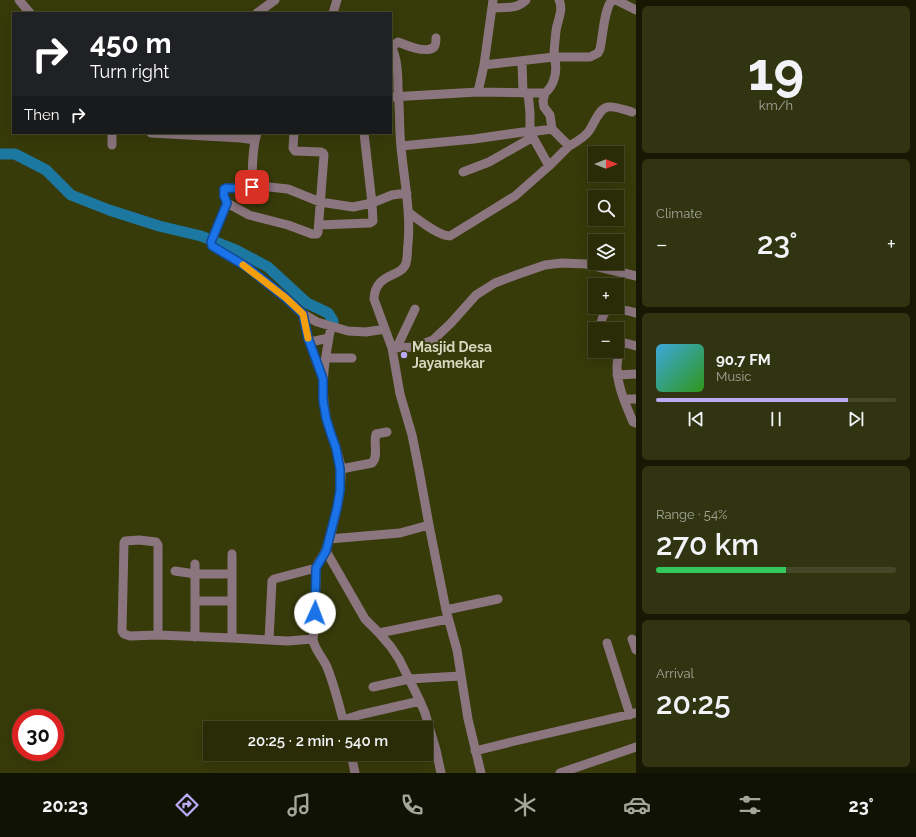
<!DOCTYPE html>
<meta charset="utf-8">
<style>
body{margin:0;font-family:Raleway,sans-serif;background:#313411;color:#f1f3f6;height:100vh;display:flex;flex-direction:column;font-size:15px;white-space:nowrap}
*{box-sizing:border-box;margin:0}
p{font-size:13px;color:#a5a79b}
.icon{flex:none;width:22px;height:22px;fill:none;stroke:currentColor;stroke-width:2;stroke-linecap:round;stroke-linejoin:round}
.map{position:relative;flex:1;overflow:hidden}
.drawer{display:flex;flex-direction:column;gap:6px;padding:6px;background:#171804;width:280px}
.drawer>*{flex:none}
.banner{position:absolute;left:12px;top:12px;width:380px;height:122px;border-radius:0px;box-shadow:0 4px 16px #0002,0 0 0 1px #454828;background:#202124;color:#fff;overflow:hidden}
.needle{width:26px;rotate:90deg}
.controls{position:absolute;left:588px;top:146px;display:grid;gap:8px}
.controls a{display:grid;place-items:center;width:36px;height:36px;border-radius:0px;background:#292c07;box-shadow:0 4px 16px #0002,0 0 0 1px #454828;font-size:20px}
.speed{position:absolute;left:12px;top:709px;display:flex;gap:8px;font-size:20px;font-weight:700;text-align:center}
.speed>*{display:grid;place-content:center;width:52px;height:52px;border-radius:50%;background:#292c07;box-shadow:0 4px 16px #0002,0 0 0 1px #454828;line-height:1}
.speed .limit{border:6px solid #d22;background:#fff;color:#111}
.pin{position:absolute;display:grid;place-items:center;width:34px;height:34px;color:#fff;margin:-17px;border-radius:8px;box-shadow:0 2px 6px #0006}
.me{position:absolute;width:44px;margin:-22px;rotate:2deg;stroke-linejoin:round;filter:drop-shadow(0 0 3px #0008)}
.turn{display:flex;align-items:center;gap:14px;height:84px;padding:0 12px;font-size:18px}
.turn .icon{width:52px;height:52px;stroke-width:2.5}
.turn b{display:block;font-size:28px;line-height:34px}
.then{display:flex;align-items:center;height:38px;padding:0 12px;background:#0003;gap:8px;font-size:15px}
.big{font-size:30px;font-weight:600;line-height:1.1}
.drawer .card{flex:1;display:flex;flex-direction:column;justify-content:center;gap:6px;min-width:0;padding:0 14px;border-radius:6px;background:#313411}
.drawer .dial{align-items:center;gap:0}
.dial b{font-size:52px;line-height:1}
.song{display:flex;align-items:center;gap:12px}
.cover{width:48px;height:48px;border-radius:6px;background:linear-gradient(135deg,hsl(200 70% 55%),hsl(110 70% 35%))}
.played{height:4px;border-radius:2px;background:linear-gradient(90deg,#baaaf6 80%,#454828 80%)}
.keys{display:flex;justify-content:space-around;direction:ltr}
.heat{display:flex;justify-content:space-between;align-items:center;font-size:22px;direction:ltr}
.charge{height:6px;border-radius:3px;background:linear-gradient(90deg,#34c759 54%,#454828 0)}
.trip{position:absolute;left:203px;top:721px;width:230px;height:40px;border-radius:0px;background:#292c07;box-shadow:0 4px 16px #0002,0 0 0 1px #454828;font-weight:600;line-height:40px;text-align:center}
.menu{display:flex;height:64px;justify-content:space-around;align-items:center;background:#101203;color:#a5a79b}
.menu .icon{width:28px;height:28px}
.menu .on{color:#baaaf6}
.menu b{font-size:18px;color:#f1f3f6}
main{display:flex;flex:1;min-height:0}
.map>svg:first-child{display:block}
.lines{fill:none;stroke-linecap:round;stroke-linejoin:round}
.river{stroke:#1d78a1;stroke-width:11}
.minor{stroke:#8b757e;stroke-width:9}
.route-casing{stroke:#114b97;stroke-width:10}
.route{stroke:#1a73e8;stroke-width:7}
.slow{stroke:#f59e0b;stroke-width:7}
.poi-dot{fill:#baaaf6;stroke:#373a09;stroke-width:1.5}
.labels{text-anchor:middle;stroke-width:4;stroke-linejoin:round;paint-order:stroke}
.poi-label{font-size:14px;font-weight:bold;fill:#d6d9c0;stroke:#373a09;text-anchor:start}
</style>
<main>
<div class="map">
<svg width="636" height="773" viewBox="0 0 636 773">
<rect width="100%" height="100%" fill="#373a09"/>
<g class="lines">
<!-- river -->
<path class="river" d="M0,154H15L46,170L71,195L109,210L159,226L201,236L236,250L268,267L307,303L328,313L333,321V324"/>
<!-- minor -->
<path class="minor" d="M19,0L30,13
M559,0C564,10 557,21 556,31C555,40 554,49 554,57H590L598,53L600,49C603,36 604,9 612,0
M616,0L636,10
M492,8C505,7 516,10 526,0
M257,13L275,0
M333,13L337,0
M391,48C398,55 398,79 398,89C400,109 399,128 401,147C404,180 411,212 408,244C407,250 408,257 406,263C402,278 375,272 374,299L392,348L400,394L412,435L419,470L429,525L446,610L457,650L468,719L481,773
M392,49L395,44L398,42C405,45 427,54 434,47C436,45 436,41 436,38
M522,61L523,93
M484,65L554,57C558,69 555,85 545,93
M528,93L530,113V132L549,166
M391,97L478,92L484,65L493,0
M552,129L569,146C576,142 584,138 589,131C594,124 599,108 608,107C615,106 625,110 632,112
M151,133L241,138L255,140
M112,145V133
M401,146L474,139L523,132H530L552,129L550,115L544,107L543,101L545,93L478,92
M463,172L489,162L533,137
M252,187C252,171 252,148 257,133
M227,203L249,215L288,225L312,234H317L318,232L324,155L323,153L321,152L295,151L293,148L294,133
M408,212C418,219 438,236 450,236L515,196L549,166L569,146
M319,225L370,223L373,221L372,203L364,133
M303,314L308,338L322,377
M331,327C325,358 320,385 326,417C330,434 339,451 341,469C342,493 334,526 326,549C324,555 318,561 316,568C315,572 316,578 316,583C315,598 315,613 314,628C314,632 313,637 313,640C315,650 323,658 327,667C335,687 340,708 345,728
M385,329L366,332L348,331L317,322L303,314L286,298L247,267L212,246L211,242L227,203L224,196V190L226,188L246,189L252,187H269L288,189L320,202L353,207L372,203L392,195L407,193
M599,329C601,324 602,314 607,311C612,307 630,311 636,313
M617,341L621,342L636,346
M310,342L329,338
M621,342C620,350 617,359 617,367C617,386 626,405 633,422L636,423
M397,347L415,309
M392,348L415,347L433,340L451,323L476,295L495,283L516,275L545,265L562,263L586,264L636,276
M326,358H352
M617,375L636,374
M624,399H636
M341,469L372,463C379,456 373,443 376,434L387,432
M329,539L400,533L429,525
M326,551L365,619L379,633L391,647L399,659L420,701L425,713L436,750L441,773
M232,554V638
M195,564V637
M175,571L195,574H232
M195,601H232
M446,610L498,599
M379,633L448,619
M158,635V545L156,542L139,540L125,541L124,543L122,631L124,634L130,636L158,635L232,638L288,641L313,639
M632,639L636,650
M269,640L272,581L274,579L316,568
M607,643L630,715
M373,687L409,679L460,676
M343,720L359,715L420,701
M475,751L511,742L636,713
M351,754L355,773
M560,773L636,747"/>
</g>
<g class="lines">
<!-- route casing -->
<g class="route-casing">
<path id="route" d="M252,187L246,189L226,188L224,189V196L227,203L211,242L212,246L247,267L286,298L303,314L308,338L323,379V400L326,418L331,434L336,448L340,469V490L337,508L326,551L316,568L315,613"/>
</g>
<!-- route -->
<use href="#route" class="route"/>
<!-- slow -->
<path class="slow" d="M243,265L286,298L303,314L308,338"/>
</g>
<!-- markers -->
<circle class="poi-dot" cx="404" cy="355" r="4"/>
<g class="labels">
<!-- poi labels -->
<g class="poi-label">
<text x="412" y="352">Masjid Desa<tspan x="412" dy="16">Jayamekar</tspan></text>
</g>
</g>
</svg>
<div class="controls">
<a><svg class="needle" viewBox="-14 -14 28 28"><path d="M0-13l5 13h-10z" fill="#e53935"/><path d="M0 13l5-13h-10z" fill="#a5a79b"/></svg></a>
<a><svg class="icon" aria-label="search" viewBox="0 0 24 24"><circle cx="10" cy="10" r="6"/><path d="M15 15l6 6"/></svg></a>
<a><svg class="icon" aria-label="layers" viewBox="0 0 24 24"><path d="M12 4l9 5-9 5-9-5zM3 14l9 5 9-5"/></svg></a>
<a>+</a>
<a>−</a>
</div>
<div class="speed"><div class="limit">30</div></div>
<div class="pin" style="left:252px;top:187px;background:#d93025"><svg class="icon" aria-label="arrive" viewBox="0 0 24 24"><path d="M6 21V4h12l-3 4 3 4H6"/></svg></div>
<svg class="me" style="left:315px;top:613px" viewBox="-20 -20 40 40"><circle r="19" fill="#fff"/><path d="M0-13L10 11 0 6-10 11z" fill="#1a73e8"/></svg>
<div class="trip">20:25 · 2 min · 540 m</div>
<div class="banner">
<div class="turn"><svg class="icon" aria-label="right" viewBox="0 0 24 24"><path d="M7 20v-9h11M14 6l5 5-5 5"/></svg><div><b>450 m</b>Turn right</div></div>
<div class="then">Then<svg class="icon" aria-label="right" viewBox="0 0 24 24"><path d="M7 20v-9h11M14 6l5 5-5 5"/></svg></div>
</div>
</div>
<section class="drawer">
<div class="card dial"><b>19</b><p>km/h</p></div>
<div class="card"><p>Climate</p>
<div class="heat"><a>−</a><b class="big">23°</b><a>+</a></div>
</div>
<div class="card">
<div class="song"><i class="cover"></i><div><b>90.7 FM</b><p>Music</p></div></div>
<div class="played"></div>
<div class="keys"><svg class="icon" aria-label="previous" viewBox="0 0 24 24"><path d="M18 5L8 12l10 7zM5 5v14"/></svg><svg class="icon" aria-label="pause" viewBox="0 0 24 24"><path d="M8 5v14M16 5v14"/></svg><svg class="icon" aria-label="next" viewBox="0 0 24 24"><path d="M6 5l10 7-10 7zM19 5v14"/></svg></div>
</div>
<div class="card"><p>Range · 54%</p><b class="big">270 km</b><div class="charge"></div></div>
<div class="card"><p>Arrival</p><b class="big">20:25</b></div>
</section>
</main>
<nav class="menu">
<b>20:23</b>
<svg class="icon on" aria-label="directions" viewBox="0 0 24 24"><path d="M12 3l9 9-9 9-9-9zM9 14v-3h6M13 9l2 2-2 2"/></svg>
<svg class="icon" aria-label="music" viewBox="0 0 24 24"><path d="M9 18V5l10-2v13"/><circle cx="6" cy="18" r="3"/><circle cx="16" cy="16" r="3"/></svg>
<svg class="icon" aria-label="phone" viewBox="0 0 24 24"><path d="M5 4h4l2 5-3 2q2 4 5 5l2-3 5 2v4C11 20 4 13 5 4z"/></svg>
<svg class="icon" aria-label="climate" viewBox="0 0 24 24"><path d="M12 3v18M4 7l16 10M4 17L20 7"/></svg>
<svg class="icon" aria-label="car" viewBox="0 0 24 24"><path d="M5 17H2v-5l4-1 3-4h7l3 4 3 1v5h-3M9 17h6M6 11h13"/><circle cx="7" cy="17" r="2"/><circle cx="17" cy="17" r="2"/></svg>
<svg class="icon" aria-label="filters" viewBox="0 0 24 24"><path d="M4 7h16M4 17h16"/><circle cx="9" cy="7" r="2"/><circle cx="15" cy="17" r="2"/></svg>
<b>23°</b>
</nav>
